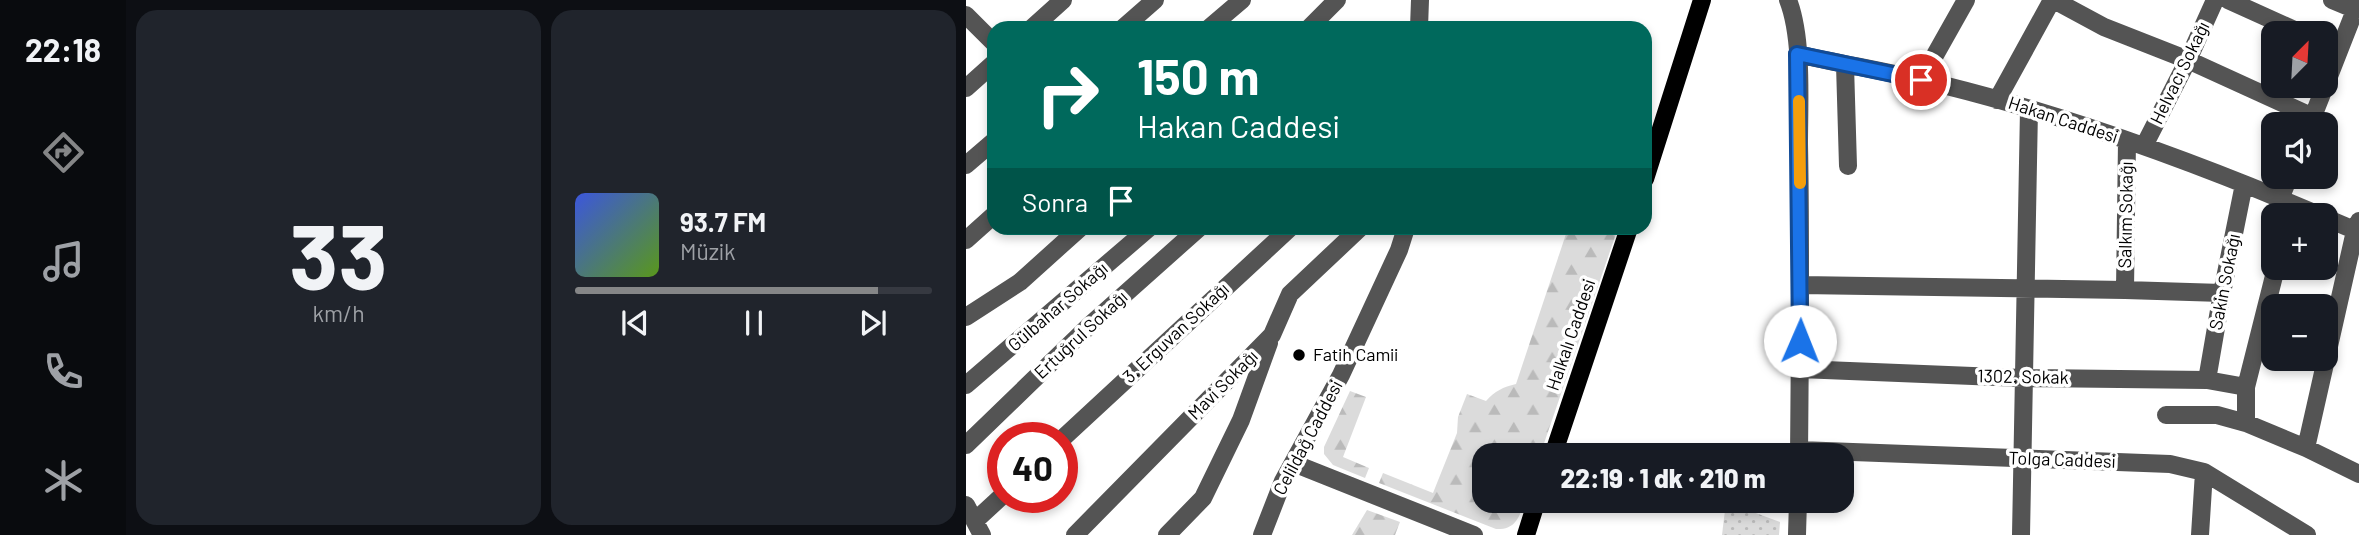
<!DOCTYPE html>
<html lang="tr">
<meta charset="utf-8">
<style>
body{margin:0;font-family:Barlow,sans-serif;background:#20242c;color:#f1f3f6;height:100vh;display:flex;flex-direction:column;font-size:26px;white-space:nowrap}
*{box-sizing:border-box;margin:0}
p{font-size:23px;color:#9ea1a6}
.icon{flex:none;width:38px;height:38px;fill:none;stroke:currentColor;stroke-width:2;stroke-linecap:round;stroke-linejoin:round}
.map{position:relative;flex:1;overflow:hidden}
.sheet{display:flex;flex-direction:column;gap:10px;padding:10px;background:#0d0f14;width:840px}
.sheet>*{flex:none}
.guide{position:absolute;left:21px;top:21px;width:665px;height:214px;border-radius:21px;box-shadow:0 4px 10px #0003;background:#00695c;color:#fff;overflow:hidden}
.needle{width:46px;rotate:24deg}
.tools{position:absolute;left:1295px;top:21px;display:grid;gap:14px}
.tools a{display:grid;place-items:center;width:77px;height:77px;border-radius:14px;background:#171b24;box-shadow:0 4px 10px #0003;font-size:35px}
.speed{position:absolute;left:21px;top:422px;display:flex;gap:14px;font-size:35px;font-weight:700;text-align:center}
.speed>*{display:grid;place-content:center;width:91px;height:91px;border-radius:50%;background:#171b24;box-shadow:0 4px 10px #0003;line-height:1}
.speed .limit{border:10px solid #d22;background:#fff;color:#111}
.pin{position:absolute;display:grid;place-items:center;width:60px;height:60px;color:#fff;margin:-30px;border:4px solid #fff;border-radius:50%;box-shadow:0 2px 7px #0007}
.me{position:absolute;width:77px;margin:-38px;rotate:1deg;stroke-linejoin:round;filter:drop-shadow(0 0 5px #0008)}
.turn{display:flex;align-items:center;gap:24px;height:147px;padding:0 35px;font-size:32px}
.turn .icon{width:91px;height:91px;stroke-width:2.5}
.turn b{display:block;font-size:49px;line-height:60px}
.then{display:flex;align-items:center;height:66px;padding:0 35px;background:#0003;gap:14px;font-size:26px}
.sheet .card{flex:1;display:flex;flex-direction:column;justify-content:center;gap:10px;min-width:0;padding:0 24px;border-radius:21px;background:#20242c}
.sheet .dial{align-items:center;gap:0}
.dial b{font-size:91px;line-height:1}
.song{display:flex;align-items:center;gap:21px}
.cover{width:84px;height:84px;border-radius:10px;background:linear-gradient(135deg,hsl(230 70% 55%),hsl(90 70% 35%))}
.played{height:7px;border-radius:4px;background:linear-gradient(90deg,#858687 85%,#363941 85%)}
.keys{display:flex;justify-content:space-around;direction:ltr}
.sheet .tiles{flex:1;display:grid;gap:10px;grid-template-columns:repeat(2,1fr)}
.trip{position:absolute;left:506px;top:443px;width:382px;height:70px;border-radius:21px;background:#171b24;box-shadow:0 4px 10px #0003;font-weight:800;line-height:70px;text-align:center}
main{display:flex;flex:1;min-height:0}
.tab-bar{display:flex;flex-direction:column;width:126px;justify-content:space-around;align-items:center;background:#090b0e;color:#9ea1a6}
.tab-bar .icon{width:49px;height:49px}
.tab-bar .selected{color:#858687}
.tab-bar b{font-size:32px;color:#f1f3f6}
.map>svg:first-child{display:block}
.grass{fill:url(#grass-dots)}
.forest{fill:url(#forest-firs)}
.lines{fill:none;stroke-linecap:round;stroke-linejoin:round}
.minor{stroke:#545454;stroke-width:18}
.major{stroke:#000;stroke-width:18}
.route-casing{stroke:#114b97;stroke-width:18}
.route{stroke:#1a73e8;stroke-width:12}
.slow{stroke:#f59e0b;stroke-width:12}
.poi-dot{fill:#000;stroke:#fff;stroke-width:2.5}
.labels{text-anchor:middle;stroke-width:7;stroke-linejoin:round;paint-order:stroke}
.street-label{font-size:18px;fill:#000;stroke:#fff}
.poi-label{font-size:18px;fill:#000;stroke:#fff;text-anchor:start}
</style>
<main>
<nav class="tab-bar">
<b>22:18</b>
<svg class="icon selected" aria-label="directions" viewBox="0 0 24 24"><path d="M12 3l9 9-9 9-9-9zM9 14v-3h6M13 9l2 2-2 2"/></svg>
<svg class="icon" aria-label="music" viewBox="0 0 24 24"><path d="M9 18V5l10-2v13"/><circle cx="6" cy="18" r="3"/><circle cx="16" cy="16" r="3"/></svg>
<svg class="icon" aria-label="phone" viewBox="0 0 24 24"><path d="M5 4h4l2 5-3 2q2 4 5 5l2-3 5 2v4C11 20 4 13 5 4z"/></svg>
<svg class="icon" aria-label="climate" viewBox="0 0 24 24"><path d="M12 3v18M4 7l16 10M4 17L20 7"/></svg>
</nav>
<section class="sheet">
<div class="tiles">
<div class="card dial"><b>33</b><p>km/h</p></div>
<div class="card">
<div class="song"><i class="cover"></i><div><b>93.7 FM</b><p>Müzik</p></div></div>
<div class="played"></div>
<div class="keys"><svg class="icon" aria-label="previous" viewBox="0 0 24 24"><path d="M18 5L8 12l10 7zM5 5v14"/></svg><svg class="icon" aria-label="pause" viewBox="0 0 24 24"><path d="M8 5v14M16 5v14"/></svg><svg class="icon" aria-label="next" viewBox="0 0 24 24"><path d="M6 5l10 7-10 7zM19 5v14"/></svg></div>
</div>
</div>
</section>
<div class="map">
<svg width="1393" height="535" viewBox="0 0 1393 535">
<defs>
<pattern id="grass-dots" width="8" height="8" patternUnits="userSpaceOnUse" patternTransform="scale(1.75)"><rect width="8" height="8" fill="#dbdbdb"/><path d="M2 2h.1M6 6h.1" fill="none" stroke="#bababa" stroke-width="1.8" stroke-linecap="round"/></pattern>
<pattern id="forest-firs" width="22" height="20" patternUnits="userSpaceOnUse" patternTransform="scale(1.75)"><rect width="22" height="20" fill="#dbdbdb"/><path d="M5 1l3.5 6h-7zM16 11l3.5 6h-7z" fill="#bababa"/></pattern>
</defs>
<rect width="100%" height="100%" fill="#fff"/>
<!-- grass -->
<path class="grass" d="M760,502L814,522L813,535H756Z"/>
<!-- forest -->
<path class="forest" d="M602,228H652L574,455H518V500L559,501C553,517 550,530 530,529L413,483L417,473L467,493L491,433L492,417L501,394L520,401C529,391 537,387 550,384Z
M384,391L400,397L377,457L403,468L399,478L367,465L358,454V447Z
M401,510L434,522L429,535H386Z"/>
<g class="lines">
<!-- minor -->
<path class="minor" d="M822,0C837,38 833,102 833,144C835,248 834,351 833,455
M1088,0L1138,27L1222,60L1347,117
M1262,0L1335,33
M1366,0L1390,10
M0,15L28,43
M66,28L97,0
M157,28L189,0
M243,28L276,0
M343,28L371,0
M453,28L454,0
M831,54C880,65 929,73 977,85C1106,117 1231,163 1353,215
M879,65L882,166
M955,80L1000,0
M1360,84L1393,0
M0,88L28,63
M1031,100L1086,0
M1344,124L1359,86
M1178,146L1222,60L1249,0
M0,165L28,141
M1314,199L1323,177
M1360,218L1393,232
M0,240L28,215
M1310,268L1280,387V423L1340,448L1393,474
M835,285L1159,290L1256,293
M1159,290L1161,141
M0,317L54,282L114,228
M834,369L1056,378L1241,380L1280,387
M1241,380L1256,293L1278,184
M0,385L183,228
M1200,415H1251L1280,423
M96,439L324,228
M0,445L123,326L233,228
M1340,448L1389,231L1393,221
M833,450L1204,464L1238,472L1341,535
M327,463L508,535
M0,505L16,535
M10,520L37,495
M109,535L306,335L324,294L394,228
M201,535L237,498L275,420L303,343
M296,535L317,481L375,375L433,250L440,228
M831,535L832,500
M1055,535L1063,109
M1234,535L1238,472"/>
<!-- major -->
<path class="major" d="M679,179L736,0
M587,455L663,228
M560,535L571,500"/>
</g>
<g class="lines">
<!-- route casing -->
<g class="route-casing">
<path id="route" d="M834,341L831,54L955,80"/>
</g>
<!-- route -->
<use href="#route" class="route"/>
<!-- slow -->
<path class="slow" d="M833,101L834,183"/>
</g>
<!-- markers -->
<circle class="poi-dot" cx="333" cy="355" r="7"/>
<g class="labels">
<!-- street labels -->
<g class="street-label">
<text transform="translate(1214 73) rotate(-64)" y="6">Helvacı Sokağı</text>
<text transform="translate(1097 120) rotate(18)" y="6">Hakan Caddesi</text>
<text transform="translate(1160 215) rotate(-89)" y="6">Salkım Sokağı</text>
<text transform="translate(1259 282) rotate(-79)" y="6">Sakin Sokağı</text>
<text transform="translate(92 307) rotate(-41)" y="6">Gülbahar Sokağı</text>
<text transform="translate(210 333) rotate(-43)" y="6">3. Erguvan Sokağı</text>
<text transform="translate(115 335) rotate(-43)" y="6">Ertuğrul Sokağı</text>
<text transform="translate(605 335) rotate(-71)" y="6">Halkalı Caddesi</text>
<text transform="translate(1057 377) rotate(1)" y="6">1302. Sokak</text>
<text transform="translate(257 385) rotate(-45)" y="6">Mavi Sokağı</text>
<text transform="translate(342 438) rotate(-62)" y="6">Celildağ Caddesi</text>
<text transform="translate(1096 460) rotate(2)" y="6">Tolga Caddesi</text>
</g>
<!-- poi labels -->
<g class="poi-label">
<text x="347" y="361">Fatih Camii</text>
</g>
</g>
</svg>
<div class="tools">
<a><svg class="needle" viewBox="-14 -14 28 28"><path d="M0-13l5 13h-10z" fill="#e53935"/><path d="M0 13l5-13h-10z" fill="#9ea1a6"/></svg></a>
<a><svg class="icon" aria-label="sound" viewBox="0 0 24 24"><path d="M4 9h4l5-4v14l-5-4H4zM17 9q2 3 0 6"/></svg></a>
<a>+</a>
<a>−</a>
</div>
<div class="speed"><div class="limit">40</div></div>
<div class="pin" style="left:955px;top:80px;background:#d93025"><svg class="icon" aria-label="arrive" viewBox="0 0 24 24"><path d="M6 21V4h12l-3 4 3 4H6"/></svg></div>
<svg class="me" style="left:834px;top:341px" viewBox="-20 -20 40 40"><circle r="19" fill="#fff"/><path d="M0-13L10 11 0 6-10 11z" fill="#1a73e8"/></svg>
<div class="trip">22:19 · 1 dk · 210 m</div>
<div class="guide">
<div class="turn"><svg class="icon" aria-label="right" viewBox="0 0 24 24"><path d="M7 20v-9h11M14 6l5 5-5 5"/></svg><div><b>150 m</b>Hakan Caddesi</div></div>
<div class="then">Sonra<svg class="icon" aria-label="arrive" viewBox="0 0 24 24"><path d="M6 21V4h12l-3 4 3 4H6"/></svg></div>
</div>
</div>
</main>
